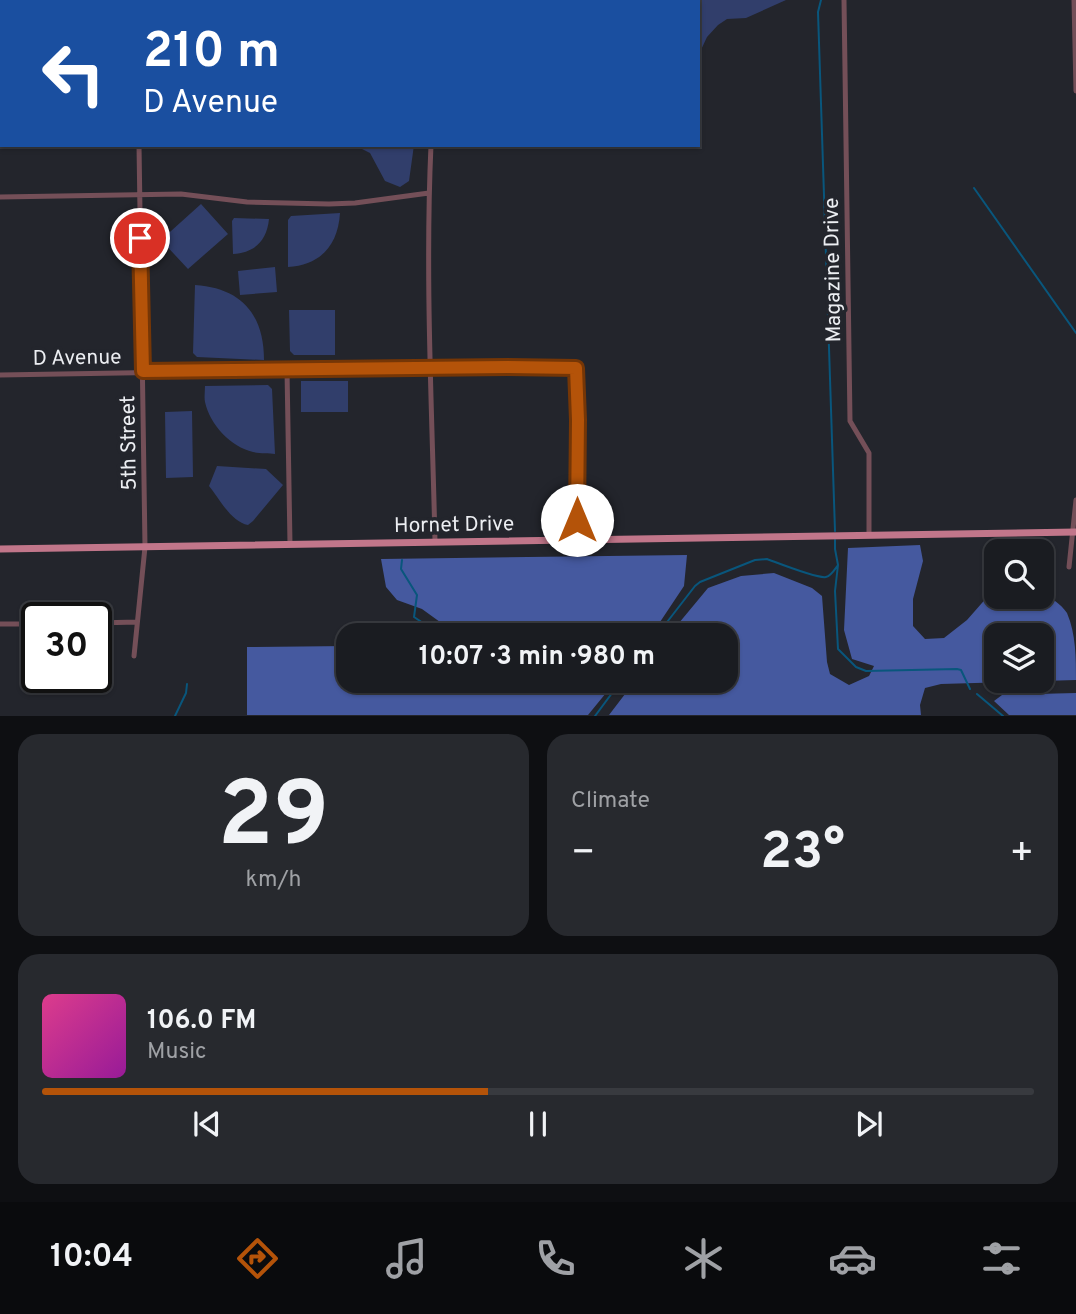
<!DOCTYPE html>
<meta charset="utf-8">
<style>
body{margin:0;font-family:Overpass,sans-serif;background:#27292e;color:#f1f3f6;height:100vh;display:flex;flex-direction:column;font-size:26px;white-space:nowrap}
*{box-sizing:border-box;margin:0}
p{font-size:23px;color:#9fa1a5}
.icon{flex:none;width:38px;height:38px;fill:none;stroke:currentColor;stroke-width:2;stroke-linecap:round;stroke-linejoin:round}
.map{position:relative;height:716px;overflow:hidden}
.drawer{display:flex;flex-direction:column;gap:18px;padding:18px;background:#0e0f12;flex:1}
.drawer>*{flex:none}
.banner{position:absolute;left:0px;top:0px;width:700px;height:147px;box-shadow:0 2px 5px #0004,0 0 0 2px #383a3f;background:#1a4fa0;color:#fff;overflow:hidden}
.buttons{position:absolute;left:984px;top:539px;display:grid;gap:14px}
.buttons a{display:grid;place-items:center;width:70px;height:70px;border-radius:14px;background:#1a1c21;box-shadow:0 2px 5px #0004,0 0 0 2px #383a3f;font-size:35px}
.speed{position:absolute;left:21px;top:602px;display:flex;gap:14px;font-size:35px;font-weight:700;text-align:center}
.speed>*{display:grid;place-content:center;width:91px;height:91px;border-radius:50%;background:#1a1c21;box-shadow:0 2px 5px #0004,0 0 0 2px #383a3f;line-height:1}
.speed .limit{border:4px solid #111;border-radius:10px;background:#fff;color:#111}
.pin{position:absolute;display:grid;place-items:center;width:60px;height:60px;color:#fff;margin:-30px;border:4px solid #fff;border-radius:50%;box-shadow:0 2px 7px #0007}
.me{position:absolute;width:77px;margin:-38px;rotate:0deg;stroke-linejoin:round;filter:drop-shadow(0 0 5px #0008)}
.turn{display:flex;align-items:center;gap:24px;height:147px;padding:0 28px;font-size:32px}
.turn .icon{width:91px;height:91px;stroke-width:2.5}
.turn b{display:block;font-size:49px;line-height:60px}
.big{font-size:52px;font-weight:700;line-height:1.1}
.drawer .widget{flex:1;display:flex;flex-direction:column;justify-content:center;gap:10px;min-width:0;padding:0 24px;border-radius:21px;background:#27292e}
.drawer .dial{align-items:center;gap:0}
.dial b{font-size:91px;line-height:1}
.song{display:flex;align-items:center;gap:21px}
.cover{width:84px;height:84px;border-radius:10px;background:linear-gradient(135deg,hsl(330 70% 55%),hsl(300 70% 35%))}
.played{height:7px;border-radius:4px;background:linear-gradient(90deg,#b45309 45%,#383a3f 45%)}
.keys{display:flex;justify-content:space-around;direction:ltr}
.heat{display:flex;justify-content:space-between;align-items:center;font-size:38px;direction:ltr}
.drawer .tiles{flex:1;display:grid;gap:18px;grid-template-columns:1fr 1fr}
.widget:last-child{grid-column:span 2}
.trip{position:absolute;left:336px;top:623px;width:402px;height:70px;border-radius:21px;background:#1a1c21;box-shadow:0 2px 5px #0004,0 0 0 2px #383a3f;font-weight:700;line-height:70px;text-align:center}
.tabs{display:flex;height:112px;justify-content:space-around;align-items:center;background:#0a0b0d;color:#9fa1a5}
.tabs .icon{width:49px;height:49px}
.tabs .current{color:#b45309}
.tabs b{font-size:32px;color:#f1f3f6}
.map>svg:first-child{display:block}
.green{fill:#313e6b}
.forest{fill:#45599f;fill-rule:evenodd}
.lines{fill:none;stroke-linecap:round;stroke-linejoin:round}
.stream{stroke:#09567c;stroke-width:2}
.minor{stroke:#744f58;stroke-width:5}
.major{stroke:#c1768a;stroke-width:7}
.route-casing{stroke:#753606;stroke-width:18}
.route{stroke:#b45309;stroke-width:12}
.labels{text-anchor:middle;stroke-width:7;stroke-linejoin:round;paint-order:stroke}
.street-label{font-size:21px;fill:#eceef2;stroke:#23252c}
</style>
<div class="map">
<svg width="1076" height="716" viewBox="0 0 1076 716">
<rect width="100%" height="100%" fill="#23252c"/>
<!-- green -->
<path class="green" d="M306,0H786L746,18L727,19L718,25L707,37L700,52L701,100L698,104V2H306Z
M354,145H414L409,181L400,187L385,181L370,153Z
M201,204L228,234L188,269L161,240Z
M340,213C338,245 321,265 288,267V220L291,216Z
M234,218L269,219C267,240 255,253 233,254L232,221Z
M275,267L277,292L240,295L238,271Z
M195,285C241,288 264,314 264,360L197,357L193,353Z
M289,310H335V355H294L290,351Z
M301,381H348V412H301Z
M268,385L272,389L275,454C269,453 260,454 253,452C231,447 210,425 205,402C204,397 205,391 205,386Z
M192,411L193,477L166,478L165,412Z
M217,466L266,469L283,485L253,521L248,525C231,522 219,498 209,486Z"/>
<!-- forest -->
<path class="forest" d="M920,545L923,561L913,599V626L925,639L944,638L967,620L996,587V597H1041V591C1050,597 1061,604 1067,613C1076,634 1076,658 1076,680L941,684L925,688L920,705L921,715H609L635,681H726V635H669L708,588L741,576L774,573L812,588L822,596L827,662L830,674L849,685L869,676L874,666L852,659L844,630L848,548ZM1041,635V681H996V635Z
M687,555L684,586L654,631L649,635H458L422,609L397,600L386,587L381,559Z
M348,646V681H487L516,693H606L588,715H247V647Z
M1076,693V715H1009L994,701L1002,695Z"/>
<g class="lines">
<!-- stream -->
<path class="stream" d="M821,0L818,12L835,531
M974,188L1076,333
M835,540V549L838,565L835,591L838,649L856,667L866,671L957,669L961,670L970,689
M402,560L401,569L417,595L414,617L441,635
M657,635L695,586L700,582L755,560L767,559C778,563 818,579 826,577C831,576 835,569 838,565
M977,694L1003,716
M175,716L186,693L187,684
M595,716L621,681"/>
<!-- minor -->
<path class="minor" d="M137,0L138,2
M844,0L850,421L869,453V535
M1074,0L1076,91
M234,2L235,0
M431,145C425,277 432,409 435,541
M0,197L181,194L247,202L329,204L355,203L429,193
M287,370L290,544
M0,375L430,368H576L578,420L577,540
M1069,567L1076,500
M96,623L137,622
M0,624H37
M134,656L145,547L139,145"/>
<!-- major -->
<path class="major" d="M0,549L1076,532"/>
</g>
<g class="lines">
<!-- route casing -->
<g class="route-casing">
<path id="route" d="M140,238L143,371L507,367L576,368L578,420L577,520"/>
</g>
<!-- route -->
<use href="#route" class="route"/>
</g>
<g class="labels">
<!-- street labels -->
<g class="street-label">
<text transform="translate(832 270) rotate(-91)" y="7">Magazine Drive</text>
<text transform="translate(77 357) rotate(-1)" y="7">D Avenue</text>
<text transform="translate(128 443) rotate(-91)" y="7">5th Street</text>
<text transform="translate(454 524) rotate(-1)" y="7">Hornet Drive</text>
</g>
</g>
</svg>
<div class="buttons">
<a><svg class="icon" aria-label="search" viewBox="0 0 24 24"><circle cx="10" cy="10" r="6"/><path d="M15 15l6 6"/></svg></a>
<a><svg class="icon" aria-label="layers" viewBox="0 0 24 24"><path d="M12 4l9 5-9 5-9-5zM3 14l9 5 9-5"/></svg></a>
</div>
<div class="speed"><div class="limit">30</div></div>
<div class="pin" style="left:140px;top:238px;background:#d93025"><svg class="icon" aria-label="arrive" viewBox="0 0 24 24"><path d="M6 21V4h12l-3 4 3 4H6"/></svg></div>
<svg class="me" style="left:577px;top:520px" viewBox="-20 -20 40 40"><circle r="19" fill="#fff"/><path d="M0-13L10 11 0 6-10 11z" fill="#b45309"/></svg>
<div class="trip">10:07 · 3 min · 980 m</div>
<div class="banner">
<div class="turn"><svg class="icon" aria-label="left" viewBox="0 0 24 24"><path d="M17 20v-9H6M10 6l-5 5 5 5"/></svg><div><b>210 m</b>D Avenue</div></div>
</div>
</div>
<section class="drawer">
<div class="tiles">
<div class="widget dial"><b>29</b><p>km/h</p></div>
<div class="widget"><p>Climate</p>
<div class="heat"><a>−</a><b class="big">23°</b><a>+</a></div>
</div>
<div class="widget">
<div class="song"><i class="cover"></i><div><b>106.0 FM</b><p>Music</p></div></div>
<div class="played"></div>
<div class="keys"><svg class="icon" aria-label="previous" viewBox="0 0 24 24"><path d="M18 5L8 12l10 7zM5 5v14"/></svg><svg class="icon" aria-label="pause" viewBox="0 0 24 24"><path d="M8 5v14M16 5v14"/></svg><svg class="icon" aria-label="next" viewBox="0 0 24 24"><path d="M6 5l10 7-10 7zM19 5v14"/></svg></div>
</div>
</div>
</section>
<nav class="tabs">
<b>10:04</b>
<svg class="icon current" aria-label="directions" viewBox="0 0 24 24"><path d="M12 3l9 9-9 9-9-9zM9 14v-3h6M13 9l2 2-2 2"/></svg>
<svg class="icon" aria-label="music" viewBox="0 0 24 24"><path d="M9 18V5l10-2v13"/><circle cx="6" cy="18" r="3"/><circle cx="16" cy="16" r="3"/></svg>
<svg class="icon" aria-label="phone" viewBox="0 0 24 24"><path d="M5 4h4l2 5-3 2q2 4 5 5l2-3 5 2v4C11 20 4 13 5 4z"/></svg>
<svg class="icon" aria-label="climate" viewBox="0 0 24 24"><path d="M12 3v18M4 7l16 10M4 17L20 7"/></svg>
<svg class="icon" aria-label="car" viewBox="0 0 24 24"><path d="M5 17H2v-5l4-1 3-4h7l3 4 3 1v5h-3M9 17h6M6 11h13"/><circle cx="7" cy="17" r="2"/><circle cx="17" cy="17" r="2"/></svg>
<svg class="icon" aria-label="filters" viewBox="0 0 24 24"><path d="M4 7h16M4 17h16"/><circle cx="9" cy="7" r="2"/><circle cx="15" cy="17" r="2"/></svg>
</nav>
